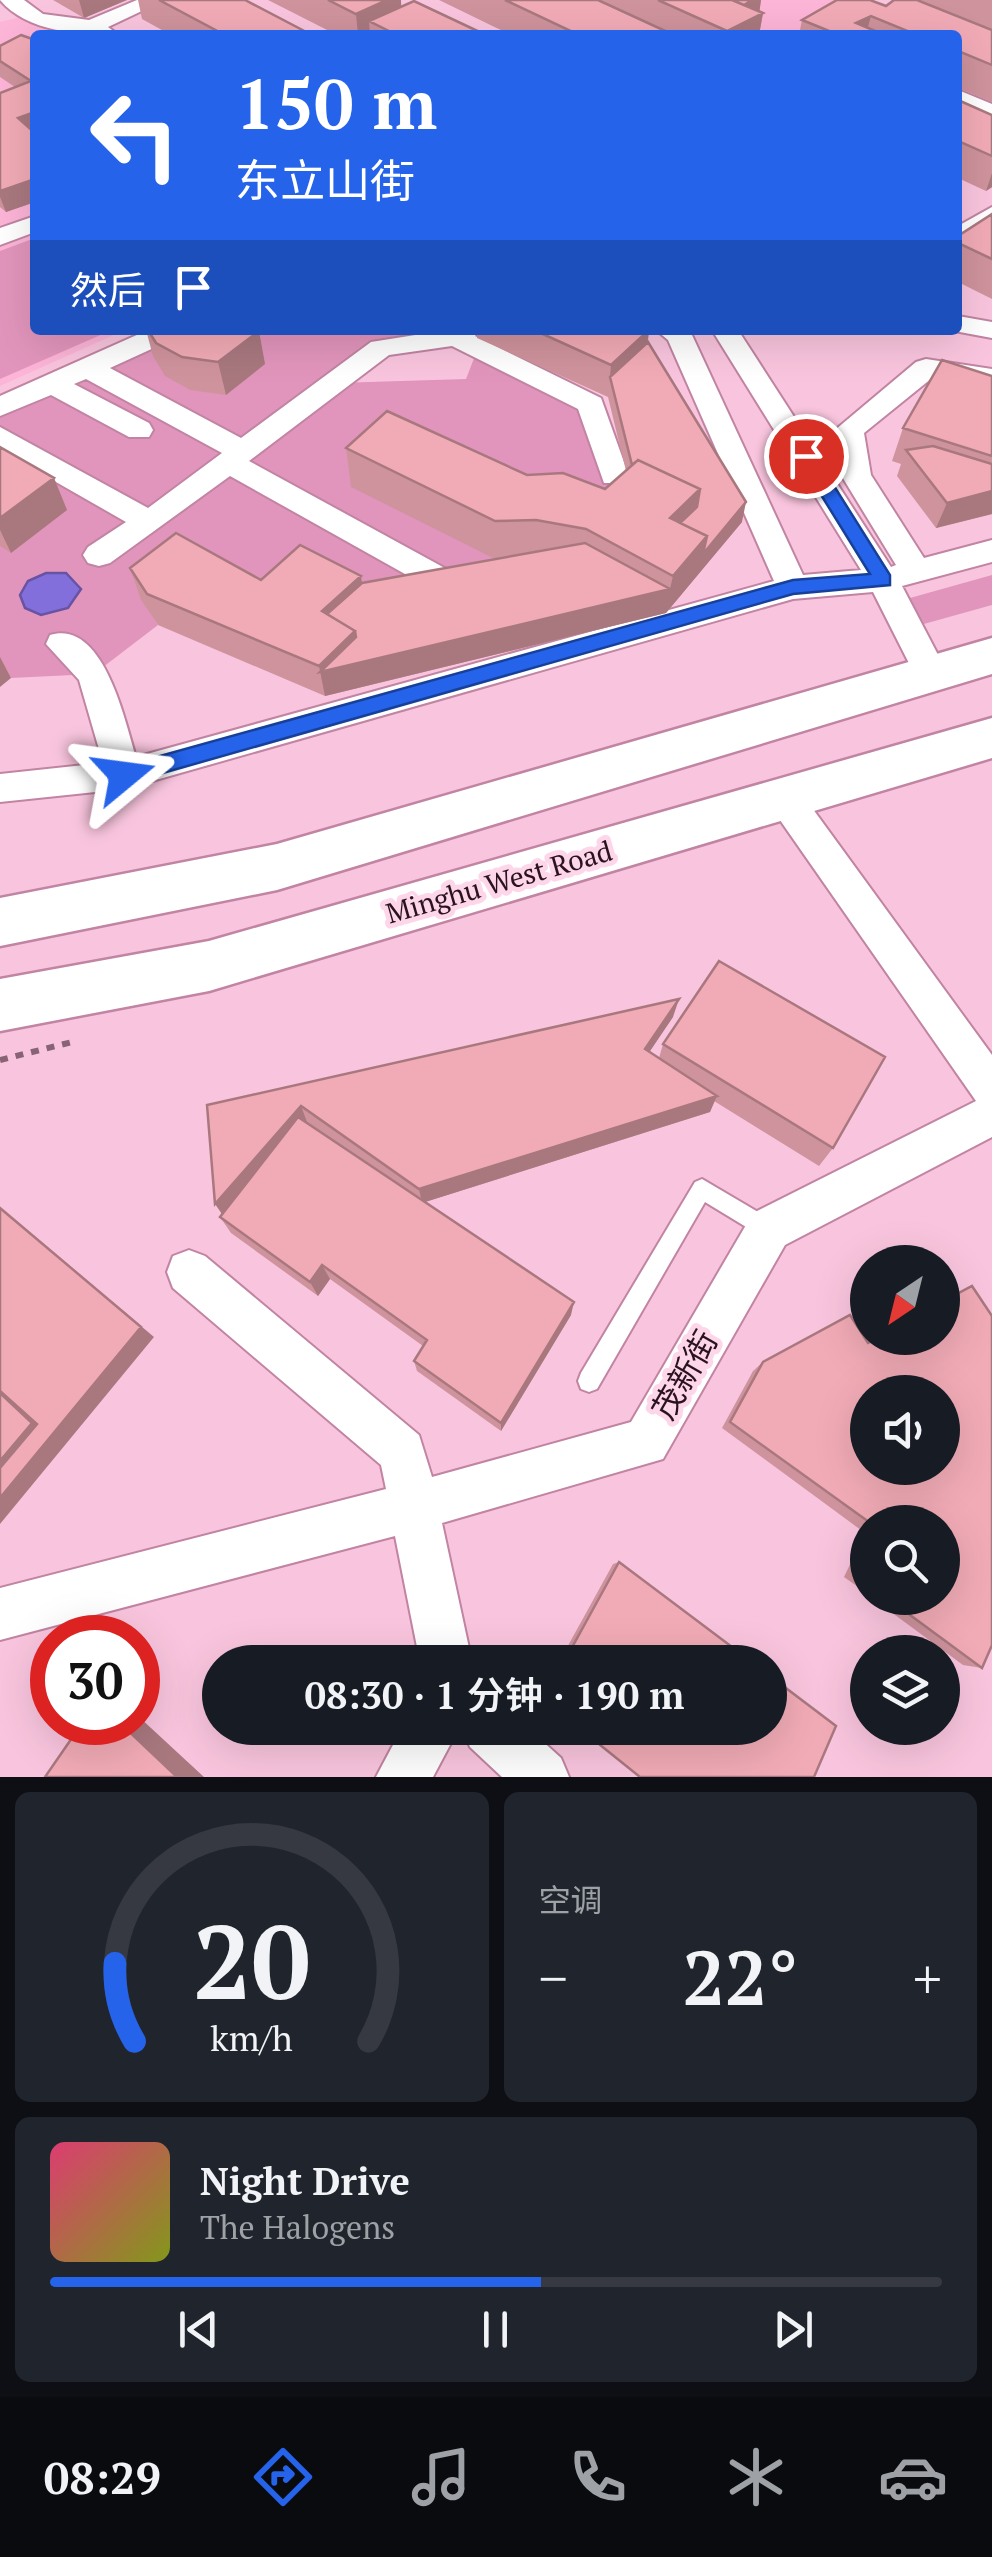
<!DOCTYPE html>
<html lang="zh">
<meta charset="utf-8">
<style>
body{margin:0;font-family:"PT Serif","Noto Sans SC",serif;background:#20242c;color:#f1f3f6;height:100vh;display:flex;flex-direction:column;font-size:38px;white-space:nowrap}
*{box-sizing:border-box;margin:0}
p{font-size:32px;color:#9ea1a6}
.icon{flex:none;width:55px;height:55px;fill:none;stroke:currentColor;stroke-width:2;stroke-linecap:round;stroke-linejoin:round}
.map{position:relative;height:1777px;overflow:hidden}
.sheet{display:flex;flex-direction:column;gap:15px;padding:15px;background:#0d0f14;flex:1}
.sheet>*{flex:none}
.top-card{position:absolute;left:30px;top:30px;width:932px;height:305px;border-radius:10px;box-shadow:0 10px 40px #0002;background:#2563eb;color:#fff;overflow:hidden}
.needle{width:65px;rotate:215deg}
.buttons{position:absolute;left:850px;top:1245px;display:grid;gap:20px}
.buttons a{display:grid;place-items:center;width:110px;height:110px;border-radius:50%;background:#171b24;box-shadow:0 10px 40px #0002;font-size:50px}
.speed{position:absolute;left:30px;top:1615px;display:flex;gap:20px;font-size:50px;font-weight:700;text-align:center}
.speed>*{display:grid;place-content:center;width:130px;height:130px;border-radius:50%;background:#171b24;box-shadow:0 10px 40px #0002;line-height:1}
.speed .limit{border:15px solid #d22;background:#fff;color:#111}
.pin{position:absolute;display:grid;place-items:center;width:85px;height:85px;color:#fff;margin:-42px;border:5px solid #fff;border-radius:50%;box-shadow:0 2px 10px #0007}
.me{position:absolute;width:110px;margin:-55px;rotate:74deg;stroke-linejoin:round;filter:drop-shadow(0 0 8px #0008)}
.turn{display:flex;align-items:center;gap:35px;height:210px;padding:0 40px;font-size:45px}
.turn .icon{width:130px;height:130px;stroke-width:2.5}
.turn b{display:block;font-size:70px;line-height:85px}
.then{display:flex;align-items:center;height:95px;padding:0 40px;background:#0003;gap:20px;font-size:38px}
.big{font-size:75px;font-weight:600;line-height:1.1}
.sheet .tile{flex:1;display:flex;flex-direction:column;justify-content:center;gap:15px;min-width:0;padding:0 35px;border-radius:15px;background:#20242c}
.sheet .dial{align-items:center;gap:0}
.dial svg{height:260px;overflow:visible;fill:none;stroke:#363941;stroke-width:7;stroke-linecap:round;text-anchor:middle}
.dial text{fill:#f1f3f6;stroke:none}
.song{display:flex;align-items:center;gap:30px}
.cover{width:120px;height:120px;border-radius:15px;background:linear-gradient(135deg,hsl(340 70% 55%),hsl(70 70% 35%))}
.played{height:10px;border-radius:5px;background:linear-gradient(90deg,#2563eb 55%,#363941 55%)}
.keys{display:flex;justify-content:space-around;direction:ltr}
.heat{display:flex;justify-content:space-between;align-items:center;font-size:55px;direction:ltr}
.sheet .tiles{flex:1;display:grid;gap:15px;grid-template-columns:1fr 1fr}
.tile:last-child{grid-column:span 2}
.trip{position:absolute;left:202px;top:1645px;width:585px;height:100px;border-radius:50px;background:#171b24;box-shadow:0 10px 40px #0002;font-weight:600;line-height:100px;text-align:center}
.tab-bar{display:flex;height:160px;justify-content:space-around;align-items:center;background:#090b0e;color:#9ea1a6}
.tab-bar .icon{width:70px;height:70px}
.tab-bar .selected{color:#2563eb}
.tab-bar b{font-size:45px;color:#f1f3f6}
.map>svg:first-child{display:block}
.built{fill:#fcb4d7}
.green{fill:#e295bc}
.water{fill:#826fdc;stroke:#6853a3;stroke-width:2.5}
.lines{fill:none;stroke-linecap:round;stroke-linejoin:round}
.service-casing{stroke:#c184a2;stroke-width:4}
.minor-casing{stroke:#c184a2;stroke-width:4}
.primary-casing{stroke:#c184a2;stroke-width:5}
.path{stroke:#876375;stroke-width:6;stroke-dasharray:8 8;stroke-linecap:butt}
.service{fill:#fff;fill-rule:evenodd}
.minor{fill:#fff;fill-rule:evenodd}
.primary{fill:#fff;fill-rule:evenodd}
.wall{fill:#cf939d;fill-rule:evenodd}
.shaded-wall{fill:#a9787f}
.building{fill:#f1abb6;stroke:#a9787f;stroke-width:2.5;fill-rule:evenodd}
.route{fill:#2563eb;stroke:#184099;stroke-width:2.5}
.labels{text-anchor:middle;stroke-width:10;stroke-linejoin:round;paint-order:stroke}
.street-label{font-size:28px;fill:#2a131f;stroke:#fed6e9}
.near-street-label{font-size:32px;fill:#2a131f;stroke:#fed6e9}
</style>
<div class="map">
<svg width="992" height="1777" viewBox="0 0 992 1777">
<rect width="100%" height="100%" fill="#f9c5de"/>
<!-- built -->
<path class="built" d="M673,0H871L804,35H753Z
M33,14L51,35H35V330H125L0,386V22Z"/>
<!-- green -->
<path class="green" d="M35,238V330H112L0,379V251Z
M199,330H442L456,337L381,348L336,383L466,379L478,348L591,404L614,476L583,568L142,600L158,625L94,674L11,678L0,671V407L159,336L225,394L264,364Z
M992,575V605L906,629L892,603Z"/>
<!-- water -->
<path class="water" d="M46,573H66L81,589L68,608L41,615L25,608L20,595L28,581Z"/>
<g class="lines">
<!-- service casing -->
<g class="service-casing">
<path id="service" d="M702,1179L775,1222L778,1229L775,1236L768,1239L761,1236L705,1202L597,1389L589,1392L581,1389L578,1381L581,1373L695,1182Z"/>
</g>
<!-- minor casing -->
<g class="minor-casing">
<path id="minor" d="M0,0H24L43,14L89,20L137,0H165L108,27L119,35C79,35 27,32 0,0Z
M958,90L992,104V119L958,105Z
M992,207V225L958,244V226Z
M35,216V232L0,245V228Z
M958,316L992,322V338L949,330H958Z
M148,330H184L180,336L110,368L241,438L371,342L447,330H479L475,336L601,398L629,476L624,483H604L578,409L452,346L389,355L249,461L452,572L457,580L452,588L441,591L430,588L230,476L110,563L99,566L88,563L83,555L88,547L126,522L0,450V427L148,508L222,453L86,379L74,384L149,423L153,430L149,437H129L51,395L0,416V396Z
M656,330H689L692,335L803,575L861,570L712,330H738L891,567L896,565L841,475L835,430L916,362L926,359L992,369V387L932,378L864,433L871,475L924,558L992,540V562L902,586L948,674L943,683L931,687L919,683L873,592L793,599L124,789L0,802V774L103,763L79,680L46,644L50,635C104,619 125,722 136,757L774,581L668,340Z
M786,785L799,790L992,1055V1137L785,1245L663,1459L442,1523L472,1662H420L395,1536L0,1640V1588L386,1489L381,1465L173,1288L167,1272L173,1256L189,1250L205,1256L419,1435L432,1477L631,1422L753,1213L976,1101L773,810L768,800L773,790Z
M402,1728H459L433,1777H376Z
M462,1728H528L561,1758L569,1777H502L470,1747Z"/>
</g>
<!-- primary casing -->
<g class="primary-casing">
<path id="primary" d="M992,638V674L277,890L0,946V898L277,844Z
M992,718V758L209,991L0,1031V979L209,941Z"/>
</g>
<!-- path -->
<path class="path" d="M0,1060L72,1042"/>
<!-- service -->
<use href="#service" class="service"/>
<!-- minor -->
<use href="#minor" class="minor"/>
<!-- primary -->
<use href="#primary" class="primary"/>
</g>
<!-- wall -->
<path class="wall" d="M53,0H127L84,18Z
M138,0H245L312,35H171L142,19Z
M268,0H401V7L486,35H337Z
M439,0H761L759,12L763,13L759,35H511Z
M894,0H992V102L958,88V35H799L802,20L886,6Z
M35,40V202L6,212L0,207V93L15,87L0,77V46Z
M958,100L992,115V187L986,191L958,178Z
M992,214V299L958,282V236Z
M146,330H258L265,364L226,395L190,390L165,376L153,356Z
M477,330H649L648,342L742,522L666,613L325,696L158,625L141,600L130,568L261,580L362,583L495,559L351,487L346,448L527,475L605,489L626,471L608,397L477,338Z
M992,376V514L936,528L897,476L901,464L892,461L903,428Z
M0,447L54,478L67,510L11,553L0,546Z
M673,1017L649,1052L659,1058L663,1044L833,1148L819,1166L714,1101L710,1112L425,1202L571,1315L501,1431L417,1371L414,1361L423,1346L330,1279L318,1296L231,1233L220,1217L222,1214L207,1105Z
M972,1286L992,1316V1645L982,1668L963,1665L872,1598H942V1522H868V1594L844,1577L865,1533L722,1428L753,1371L763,1362L850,1315L868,1343L878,1338H942V1302ZM868,1392H942V1468H868Z
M619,1562L752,1662H559L613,1564Z"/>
<!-- shaded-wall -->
<path class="shaded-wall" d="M79,0H127L84,18Z
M387,0H401L402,26L369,21L370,35H358L356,14Z
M752,0H761L759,15L763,13L759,35H726L727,31L744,5Z
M871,16L866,34L873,30L872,35H853L856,23Z
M35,112V135L18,118Z
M992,173V187L986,191Z
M35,179V202L6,212L0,197V191Z
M649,330L645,363L610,377L611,365Z
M259,331L265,364L226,395L218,362Z
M54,478L67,510L11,553L0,530V518Z
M700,489L693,527L670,518Z
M992,491V514L936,528L947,503Z
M746,502L742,522L666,613L325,696L319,666L355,631L670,589L673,576L707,536Z
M361,576L365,608L342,629L322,611Z
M0,657L11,678L0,687Z
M679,999L673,1017L640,1066L645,1049Z
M717,1096L710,1112L422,1203L419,1189Z
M301,1106L307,1122L224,1217L215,1204Z
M0,1207L154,1337L0,1524V1498L141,1327Z
M322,1265L330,1279L318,1296L310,1282Z
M574,1302L571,1315L501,1431V1423Z
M0,1382L53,1431L0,1495Z
M138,1716L204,1777H177L119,1722H138Z"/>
<!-- building -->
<path class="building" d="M159,0H245L312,35H225Z
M328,0H387L356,14Z
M505,0H598L674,35H579Z
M658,0H732L763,13L727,31Z
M732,0H752L744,5Z
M837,0H870L886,6L894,0H917L992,30V65L958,51V35H917L871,16L856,23L873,30L864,35H839L802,20Z
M414,1L486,35H397L369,21Z
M21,35L35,40V112L18,118L35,133V179L0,191V93L31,81L0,61V46Z
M958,100L992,115V156L958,141Z
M992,214V259L958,243V236Z
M148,330H258L259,331L218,362L182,357L156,343Z
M534,330H649L611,365Z
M648,342L746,502L703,554L707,536L680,523L697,507L700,489L638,460L632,465L610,377Z
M942,360L992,376V456L903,428Z
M387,411L527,475L563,473L605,489L638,460L700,489L670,518L707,536L673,576L586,529L536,520L495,521L346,448Z
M933,446L992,464V491L947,503L906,450Z
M0,447L54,478L0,518Z
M176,533L261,580L300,545L361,576L322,611L355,631L319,666L147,594L130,568Z
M585,543L670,589L320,672L356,637L355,631L327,614L362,583Z
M719,961L885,1057L833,1148L663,1044Z
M679,999L645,1049L717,1096L419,1189L301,1106L215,1204L207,1105Z
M298,1117L574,1302L501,1423L414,1361L427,1340L322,1265L310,1282L220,1217Z
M0,1208L141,1327L0,1498V1468L37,1424L0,1391Z
M972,1286L992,1316V1645L982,1668L887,1598H942V1522H869L730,1422L763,1362L850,1315L868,1343L878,1338H942V1302ZM868,1392H942V1468H868Z
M0,1393L32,1423L0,1461Z
M868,1555V1583L858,1576Z
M619,1562L752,1662H564Z
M770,1676L836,1726L814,1777H640L579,1728H770Z
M83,1722H119L177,1777H45Z"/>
<!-- route -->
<path class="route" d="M806,450L812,451L890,575V585L793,594L124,784L114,775L124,766L793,580L870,574L797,456Z"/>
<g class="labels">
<!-- street labels -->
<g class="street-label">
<text transform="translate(499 882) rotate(-16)" y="10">Minghu West Road</text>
</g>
<!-- near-street labels -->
<g class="near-street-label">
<text transform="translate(685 1375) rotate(-60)" y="11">茂新街</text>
</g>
</g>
</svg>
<div class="buttons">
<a><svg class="needle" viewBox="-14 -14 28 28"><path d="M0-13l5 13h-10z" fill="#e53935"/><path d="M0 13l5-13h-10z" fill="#9ea1a6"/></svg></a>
<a><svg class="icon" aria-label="sound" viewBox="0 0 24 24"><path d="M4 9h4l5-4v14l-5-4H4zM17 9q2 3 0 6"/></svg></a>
<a><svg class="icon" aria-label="search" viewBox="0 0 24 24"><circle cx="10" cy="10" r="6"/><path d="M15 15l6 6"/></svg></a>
<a><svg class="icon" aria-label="layers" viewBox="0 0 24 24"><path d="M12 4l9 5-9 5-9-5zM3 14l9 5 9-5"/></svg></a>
</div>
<div class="speed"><div class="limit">30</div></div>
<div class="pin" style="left:806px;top:456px;background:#d93025"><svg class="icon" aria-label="arrive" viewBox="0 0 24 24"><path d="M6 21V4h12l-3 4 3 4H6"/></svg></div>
<svg class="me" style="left:124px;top:775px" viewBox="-20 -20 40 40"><path d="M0-17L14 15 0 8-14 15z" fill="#2563eb" stroke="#fff" stroke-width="4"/></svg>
<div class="trip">08:30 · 1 分钟 · 190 m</div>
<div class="top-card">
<div class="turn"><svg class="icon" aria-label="left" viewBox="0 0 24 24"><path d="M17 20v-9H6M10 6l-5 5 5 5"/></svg><div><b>150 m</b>东立山街</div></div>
<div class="then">然后<svg class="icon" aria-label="arrive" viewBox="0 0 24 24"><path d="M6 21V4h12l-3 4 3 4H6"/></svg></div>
</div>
</div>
<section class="sheet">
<div class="tiles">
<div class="tile dial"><svg viewBox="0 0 100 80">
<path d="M14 69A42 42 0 1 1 86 69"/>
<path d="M14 69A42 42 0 0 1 8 45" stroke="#2563eb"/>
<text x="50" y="56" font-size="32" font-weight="700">20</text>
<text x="50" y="72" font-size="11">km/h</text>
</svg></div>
<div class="tile"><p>空调</p>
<div class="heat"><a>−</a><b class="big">22°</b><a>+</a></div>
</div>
<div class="tile">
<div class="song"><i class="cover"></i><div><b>Night Drive</b><p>The Halogens</p></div></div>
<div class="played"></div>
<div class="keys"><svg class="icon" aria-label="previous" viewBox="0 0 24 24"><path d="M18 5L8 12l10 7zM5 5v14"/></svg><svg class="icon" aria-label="pause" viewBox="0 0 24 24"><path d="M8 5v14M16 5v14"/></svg><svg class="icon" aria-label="next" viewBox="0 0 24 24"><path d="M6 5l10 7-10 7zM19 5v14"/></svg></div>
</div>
</div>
</section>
<nav class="tab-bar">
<b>08:29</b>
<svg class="icon selected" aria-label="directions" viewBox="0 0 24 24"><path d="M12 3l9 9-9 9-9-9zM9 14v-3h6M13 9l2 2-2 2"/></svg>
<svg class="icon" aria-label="music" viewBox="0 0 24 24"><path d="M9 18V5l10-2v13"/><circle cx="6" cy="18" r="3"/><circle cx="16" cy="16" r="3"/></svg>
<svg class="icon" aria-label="phone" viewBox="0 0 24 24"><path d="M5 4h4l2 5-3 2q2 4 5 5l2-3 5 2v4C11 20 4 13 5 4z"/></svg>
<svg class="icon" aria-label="climate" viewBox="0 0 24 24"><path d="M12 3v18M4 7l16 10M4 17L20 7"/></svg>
<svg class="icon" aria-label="car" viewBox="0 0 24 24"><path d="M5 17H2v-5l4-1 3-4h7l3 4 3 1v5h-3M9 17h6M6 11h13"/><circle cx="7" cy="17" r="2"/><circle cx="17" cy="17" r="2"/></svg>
</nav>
